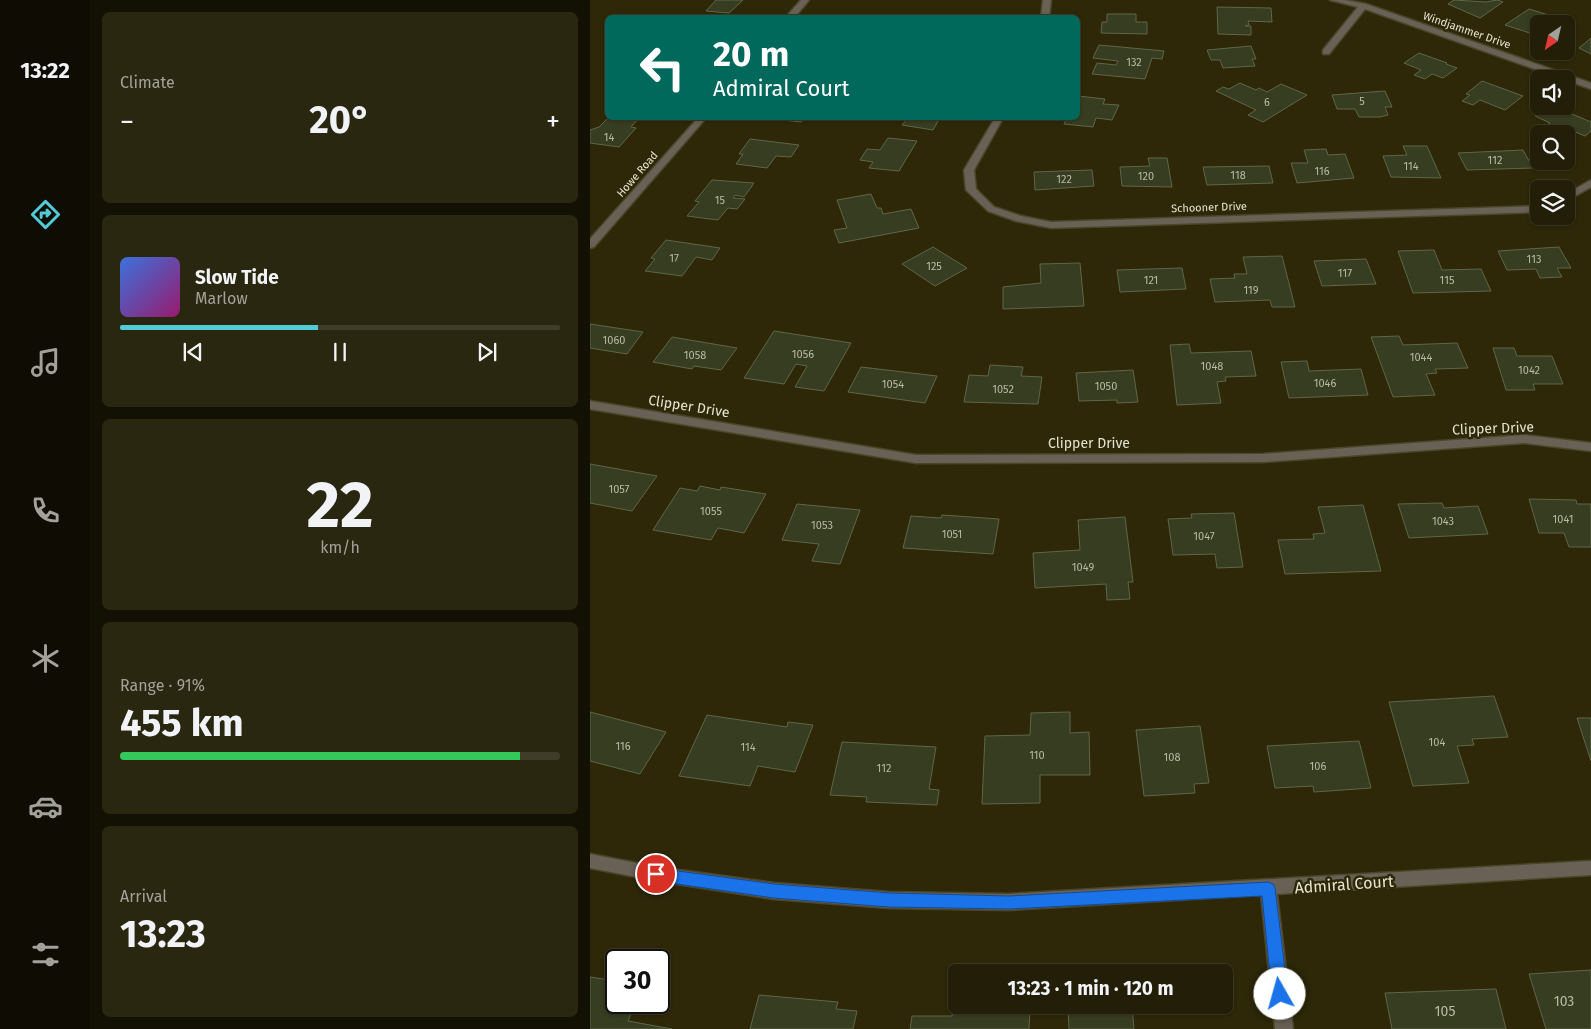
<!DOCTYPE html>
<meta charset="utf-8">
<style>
body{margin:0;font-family:"Fira Sans",sans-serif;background:#2a2711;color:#f1f3f6;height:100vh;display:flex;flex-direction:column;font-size:19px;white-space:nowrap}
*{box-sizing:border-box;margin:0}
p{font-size:16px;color:#a2a29b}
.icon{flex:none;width:28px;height:28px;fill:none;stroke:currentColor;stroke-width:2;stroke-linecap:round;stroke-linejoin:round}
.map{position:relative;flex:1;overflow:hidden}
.panel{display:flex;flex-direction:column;gap:12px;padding:12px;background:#131004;width:500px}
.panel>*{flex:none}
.top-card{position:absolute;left:15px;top:15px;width:475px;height:105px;border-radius:8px;box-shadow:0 1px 4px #0004,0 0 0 1px #3f3c28;background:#00695c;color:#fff;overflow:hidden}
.needle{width:32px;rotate:214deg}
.controls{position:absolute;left:940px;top:15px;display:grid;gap:10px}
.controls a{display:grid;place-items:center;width:45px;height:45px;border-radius:8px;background:#221e07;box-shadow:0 1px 4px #0004,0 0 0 1px #3f3c28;font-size:25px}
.speed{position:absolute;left:15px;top:949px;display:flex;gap:10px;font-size:25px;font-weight:700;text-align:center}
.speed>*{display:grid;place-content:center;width:65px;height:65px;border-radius:50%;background:#221e07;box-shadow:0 1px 4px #0004,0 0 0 1px #3f3c28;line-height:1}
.speed .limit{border:2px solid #111;border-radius:8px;background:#fff;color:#111}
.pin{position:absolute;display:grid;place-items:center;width:42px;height:42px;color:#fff;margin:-21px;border:2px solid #fff;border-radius:50%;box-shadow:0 1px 5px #0007}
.me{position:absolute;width:55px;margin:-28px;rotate:353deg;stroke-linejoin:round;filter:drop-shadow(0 0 4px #0008)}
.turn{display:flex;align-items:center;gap:18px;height:105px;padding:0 25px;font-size:22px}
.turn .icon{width:65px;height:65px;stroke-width:2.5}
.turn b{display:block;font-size:35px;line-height:42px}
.big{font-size:38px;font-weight:700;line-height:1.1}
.panel .card{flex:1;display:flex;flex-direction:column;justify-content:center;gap:8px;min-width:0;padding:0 18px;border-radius:8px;background:#2a2711}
.panel .dial{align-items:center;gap:0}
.dial b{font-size:65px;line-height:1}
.song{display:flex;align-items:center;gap:15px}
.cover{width:60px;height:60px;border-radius:8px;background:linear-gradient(135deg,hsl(220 70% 55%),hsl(320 70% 35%))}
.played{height:5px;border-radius:2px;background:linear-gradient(90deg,#52cbd9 45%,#3f3c28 45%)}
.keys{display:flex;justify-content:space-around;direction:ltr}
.heat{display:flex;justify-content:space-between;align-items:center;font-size:28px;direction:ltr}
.charge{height:8px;border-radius:4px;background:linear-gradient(90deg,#34c759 91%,#3f3c28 0)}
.trip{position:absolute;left:358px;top:964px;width:285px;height:50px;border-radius:8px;background:#221e07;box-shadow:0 1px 4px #0004,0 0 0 1px #3f3c28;font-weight:700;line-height:50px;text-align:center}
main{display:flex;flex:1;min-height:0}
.dock{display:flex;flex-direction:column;width:90px;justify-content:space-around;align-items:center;background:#0e0c03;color:#a2a29b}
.dock .icon{width:35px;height:35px}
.dock .active{color:#52cbd9}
.dock b{font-size:22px;color:#f1f3f6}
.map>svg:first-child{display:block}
.building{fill:#363d20;stroke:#5f6748}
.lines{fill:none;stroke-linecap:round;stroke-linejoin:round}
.street-casing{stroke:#4b4629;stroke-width:3}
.street{fill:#696155;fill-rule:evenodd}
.route{fill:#1a73e8;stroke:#114b97}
.labels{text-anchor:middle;stroke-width:5;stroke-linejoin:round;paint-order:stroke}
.far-street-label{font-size:11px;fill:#e5e2d0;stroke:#2e2809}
.number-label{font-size:11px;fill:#b9b9a4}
.street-label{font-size:14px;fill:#e5e2d0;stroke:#2e2809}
.near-number-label{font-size:14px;fill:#b9b9a4}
.near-street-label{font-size:16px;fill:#e5e2d0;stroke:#2e2809}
</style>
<main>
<nav class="dock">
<b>13:22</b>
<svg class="icon active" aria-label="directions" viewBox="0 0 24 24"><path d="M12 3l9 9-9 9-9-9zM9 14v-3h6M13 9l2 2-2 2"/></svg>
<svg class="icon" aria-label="music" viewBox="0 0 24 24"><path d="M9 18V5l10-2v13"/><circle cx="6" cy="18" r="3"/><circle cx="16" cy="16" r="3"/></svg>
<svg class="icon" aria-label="phone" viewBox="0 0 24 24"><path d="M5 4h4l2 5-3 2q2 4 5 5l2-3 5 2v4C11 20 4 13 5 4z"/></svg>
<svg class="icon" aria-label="climate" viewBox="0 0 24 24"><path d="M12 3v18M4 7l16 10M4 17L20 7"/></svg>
<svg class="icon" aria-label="car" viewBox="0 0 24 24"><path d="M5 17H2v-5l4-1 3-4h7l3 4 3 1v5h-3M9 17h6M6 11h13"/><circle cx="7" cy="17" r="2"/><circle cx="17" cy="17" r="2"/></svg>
<svg class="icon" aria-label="filters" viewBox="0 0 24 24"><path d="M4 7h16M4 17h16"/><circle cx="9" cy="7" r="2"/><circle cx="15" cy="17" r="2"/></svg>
</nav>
<section class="panel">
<div class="card"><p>Climate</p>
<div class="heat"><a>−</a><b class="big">20°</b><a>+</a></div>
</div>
<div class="card">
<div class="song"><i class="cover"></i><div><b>Slow Tide</b><p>Marlow</p></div></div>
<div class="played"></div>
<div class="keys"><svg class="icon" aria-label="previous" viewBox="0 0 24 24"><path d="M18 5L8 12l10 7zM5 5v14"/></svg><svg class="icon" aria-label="pause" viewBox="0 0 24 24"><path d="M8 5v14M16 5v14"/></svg><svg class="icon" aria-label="next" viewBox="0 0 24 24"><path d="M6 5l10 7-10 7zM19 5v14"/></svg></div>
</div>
<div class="card dial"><b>22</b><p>km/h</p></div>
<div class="card"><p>Range · 91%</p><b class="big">455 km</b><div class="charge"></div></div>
<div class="card"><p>Arrival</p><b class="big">13:23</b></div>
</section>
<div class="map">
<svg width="1001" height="1029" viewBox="0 0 1001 1029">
<rect width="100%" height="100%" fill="#2e2809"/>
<!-- building -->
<path class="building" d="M126,0H153L139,13L116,11Z
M864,0L896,2L907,0L913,2L890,18L858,4Z
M627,7L681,8L682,22L658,21L659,25L655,26H661V35L628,34Z
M939,9L965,17L959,22L966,24H949V36L915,25Z
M517,14H546V22H557V34L511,33L512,22H517Z
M1001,38V54L989,48Z
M509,45L574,51L572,59L562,58L555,79L502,74L507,63L526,65L528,61L503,58Z
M661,46L666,59H662L665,66L633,68L630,60H621L617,50Z
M829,53L857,63L856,64L867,68L853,78L842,74L835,79L824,75L831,70L814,63Z
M892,81L933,96L915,110L890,100L883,105L872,101L880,95L876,94Z
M650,83L666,90L669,88L677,92L691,84L717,95L673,122L658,115L666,110L626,91L633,87L639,89Z
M795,91L802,107H795L798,115L790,117H769L765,109H747L742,95Z
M488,96L515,99L513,104L529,105L522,120L506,118L503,127L474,124L477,118H488Z
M958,106H963L1001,122V131L995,136L983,131L976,137V134H964L952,129L960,123L945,116Z
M18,118H49L41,127L46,128L29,147L0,143V130L9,127Z
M185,118H215L211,122L184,119Z
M318,118H350L343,130L312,125Z
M298,138L327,141L309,171L279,168L283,162L270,160L277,149L290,150Z
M160,139L209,145L201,157L186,156L177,168L146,164L153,154H149Z
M813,146H837L851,178L801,177L793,156L817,155Z
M736,149L738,155L755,154L764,178L707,183L701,163H718L714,150Z
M933,150L943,168L877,170L868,153Z
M558,158H577L582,187L532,186L530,167L560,166Z
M679,166L683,183L617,185L613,167Z
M502,170L504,186L445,190L444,172Z
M122,180L164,183L154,197L145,195L143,198L155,199L147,209L138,208L128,220L97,216L109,202L105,201Z
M281,194L287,208H291L293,214L321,209L329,228L249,243L244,230L257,228L247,200Z
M76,240L130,248L122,260L106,257L92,276L55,271L65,259L61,258Z
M343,247L377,268L345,286L312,264Z
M969,247L981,268H967L972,277L950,278L946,269L917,270L908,251Z
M844,250L852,270L891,269L901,291L823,293L808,251Z
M692,256L705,307H682L680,300L625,302L620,279L645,278L644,274H657L653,257Z
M776,259L786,284L732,286L724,261Z
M490,263L494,306L413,309V287L451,283L450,264Z
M592,268L596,289L530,292L527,270Z
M0,324L53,332L37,354L0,348Z
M184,331L261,343L234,391L205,387L217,366L206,364L194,384L154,378Z
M809,336L813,345L867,343L878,368L845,369L847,373L836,374L845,395L803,397L781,337Z
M82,337L147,348L131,370L104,366L102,369L63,362Z
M599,344L601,353L661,351L666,376L635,377L636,381L627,382L631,403L587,405L580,345Z
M903,348H924L927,356H962L973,384H943L945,390H916Z
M717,361L719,371L771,369L778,395L699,398L691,362Z
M400,365L433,367L431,376L452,377L448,404L374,402L379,375L398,376Z
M271,367L347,376L335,403L258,392Z
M543,370L548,402L527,403V400L489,401L486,373Z
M0,464L67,476L42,511L0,503Z
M110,486L130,490L131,487L176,494L154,533L128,528L121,540L63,530L90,488L107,491Z
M939,499L986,500L987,504H1001V547H979L974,533H949Z
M852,503L854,508L888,506L898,534L819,538L808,504Z
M207,504L270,510L250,564L222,561L229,544L192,540Z
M773,505L791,571L695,574L688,540L724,539L723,534L735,533L728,507Z
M644,513L653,567L627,568L625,554L583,555L578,519L602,518L601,514Z
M352,515L409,519L403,554L313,548L321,516L351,518Z
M535,517L543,582H538L540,599L517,600L516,584L445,588L443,553L490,550L488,520Z
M904,696L918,737L882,739L884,745L867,746L879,783L823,786L799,702Z
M0,712L76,732L50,774L0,761Z
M480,712V733L499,732L500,775H450V803L392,804L395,736L440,735L441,713Z
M117,715L197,727L198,722L223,725L205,772L168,766L160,786L89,776Z
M987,718H1001V761Z
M610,726L619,783L604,784L605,793L554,796L546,730Z
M769,741L781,788L724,792L723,786L685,788L677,746Z
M252,742L346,747L339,789L349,790L347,805L276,802L277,797L240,795Z
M1001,970V1029H956L939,974Z
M0,977L26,981V1002H46L38,1021L82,1029H0Z
M906,989L916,1029H802L795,993Z
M169,995L248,1002L246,1009L267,1011L263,1029H160Z
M542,1005L544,1029H479L478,1008Z
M363,1006L440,1007L439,1029H320L322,1016H362Z"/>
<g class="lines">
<!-- street casing -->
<g class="street-casing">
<path id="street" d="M211,0H219L204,18H195Z
M453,0H461L459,18H451Z
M740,0H755L776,4L1001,83V89L775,9L739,54H733V50L768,7Z
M108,118H116L4,247L0,248V239Z
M405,118H413L384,170L386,189L404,207L431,216L461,222L949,206V212L461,228L426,221L398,211L376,190L374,170Z
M1001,180V187L976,201V194Z
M0,401L326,455L673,454L934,435L1001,443V451L934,443L673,462L326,463L0,409Z
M0,854L67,867L184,883L299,892L419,894L1001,861V875L687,894L703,1029H685L671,895L419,910L299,908L184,899L67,881L0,868Z"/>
</g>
<!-- street -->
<use href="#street" class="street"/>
</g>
<!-- route -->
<path class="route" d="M66,868L184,884L299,893L419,896L678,882L683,884L685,888L698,994L695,999L690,1002L685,999L682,994L672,896L419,909L299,907L184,898L66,881L61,879L59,874L61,870Z"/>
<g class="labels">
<!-- far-street labels -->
<g class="far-street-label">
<text transform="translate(877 30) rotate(19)" y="4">Windjammer Drive</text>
<text transform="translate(47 174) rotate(-49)" y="4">Howe Road</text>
<text transform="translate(619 207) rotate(-2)" y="4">Schooner Drive</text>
</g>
<!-- number labels -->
<g class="number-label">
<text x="544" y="66">132</text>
<text x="772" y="105">5</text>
<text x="677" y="106">6</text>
<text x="19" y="141">14</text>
<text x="905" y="164">112</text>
<text x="821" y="170">114</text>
<text x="732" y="175">116</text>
<text x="648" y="179">118</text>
<text x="556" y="180">120</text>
<text x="474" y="183">122</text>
<text x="130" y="204">15</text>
<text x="84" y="262">17</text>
<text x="944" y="263">113</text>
<text x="344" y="270">125</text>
<text x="755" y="277">117</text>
<text x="561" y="284">121</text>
<text x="857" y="284">115</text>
<text x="661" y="294">119</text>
<text x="24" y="344">1060</text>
<text x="213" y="358">1056</text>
<text x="105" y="359">1058</text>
<text x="831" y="361">1044</text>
<text x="622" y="370">1048</text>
<text x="939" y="374">1042</text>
<text x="735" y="387">1046</text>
<text x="303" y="388">1054</text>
<text x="516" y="390">1050</text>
<text x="413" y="393">1052</text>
<text x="29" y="493">1057</text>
<text x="121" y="515">1055</text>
<text x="973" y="523">1041</text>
<text x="853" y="525">1043</text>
<text x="232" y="529">1053</text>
<text x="362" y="538">1051</text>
<text x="614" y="540">1047</text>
<text x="493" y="571">1049</text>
<text x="847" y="746">104</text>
<text x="33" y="750">116</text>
<text x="158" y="751">114</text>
<text x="447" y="759">110</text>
<text x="582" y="761">108</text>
<text x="728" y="770">106</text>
<text x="294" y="772">112</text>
</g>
<!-- street labels -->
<g class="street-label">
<text transform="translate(99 406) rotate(9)" y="5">Clipper Drive</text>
<text transform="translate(903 428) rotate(-2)" y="5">Clipper Drive</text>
<text x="499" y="448">Clipper Drive</text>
</g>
<!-- near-number labels -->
<g class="near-number-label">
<text x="974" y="1006">103</text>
<text x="855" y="1016">105</text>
</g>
<!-- near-street labels -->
<g class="near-street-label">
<text transform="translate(754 884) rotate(-4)" y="6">Admiral Court</text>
</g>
</g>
</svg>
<div class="controls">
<a><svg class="needle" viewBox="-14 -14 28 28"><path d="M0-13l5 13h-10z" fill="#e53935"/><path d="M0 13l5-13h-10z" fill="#a2a29b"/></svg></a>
<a><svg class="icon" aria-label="sound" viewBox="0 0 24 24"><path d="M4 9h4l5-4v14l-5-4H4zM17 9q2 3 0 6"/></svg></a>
<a><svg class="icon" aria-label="search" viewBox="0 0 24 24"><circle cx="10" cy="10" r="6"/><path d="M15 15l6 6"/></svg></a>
<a><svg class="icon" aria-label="layers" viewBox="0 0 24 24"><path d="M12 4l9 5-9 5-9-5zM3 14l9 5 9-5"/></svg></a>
</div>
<div class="speed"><div class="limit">30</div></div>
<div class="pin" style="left:66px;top:874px;background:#d93025"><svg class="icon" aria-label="arrive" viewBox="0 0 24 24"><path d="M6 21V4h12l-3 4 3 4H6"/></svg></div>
<svg class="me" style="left:690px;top:994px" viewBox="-20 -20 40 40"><circle r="19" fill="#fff"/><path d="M0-13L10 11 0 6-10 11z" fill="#1a73e8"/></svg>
<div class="trip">13:23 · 1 min · 120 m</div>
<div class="top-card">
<div class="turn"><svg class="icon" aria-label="left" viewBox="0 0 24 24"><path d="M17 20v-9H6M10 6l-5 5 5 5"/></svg><div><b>20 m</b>Admiral Court</div></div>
</div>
</div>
</main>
